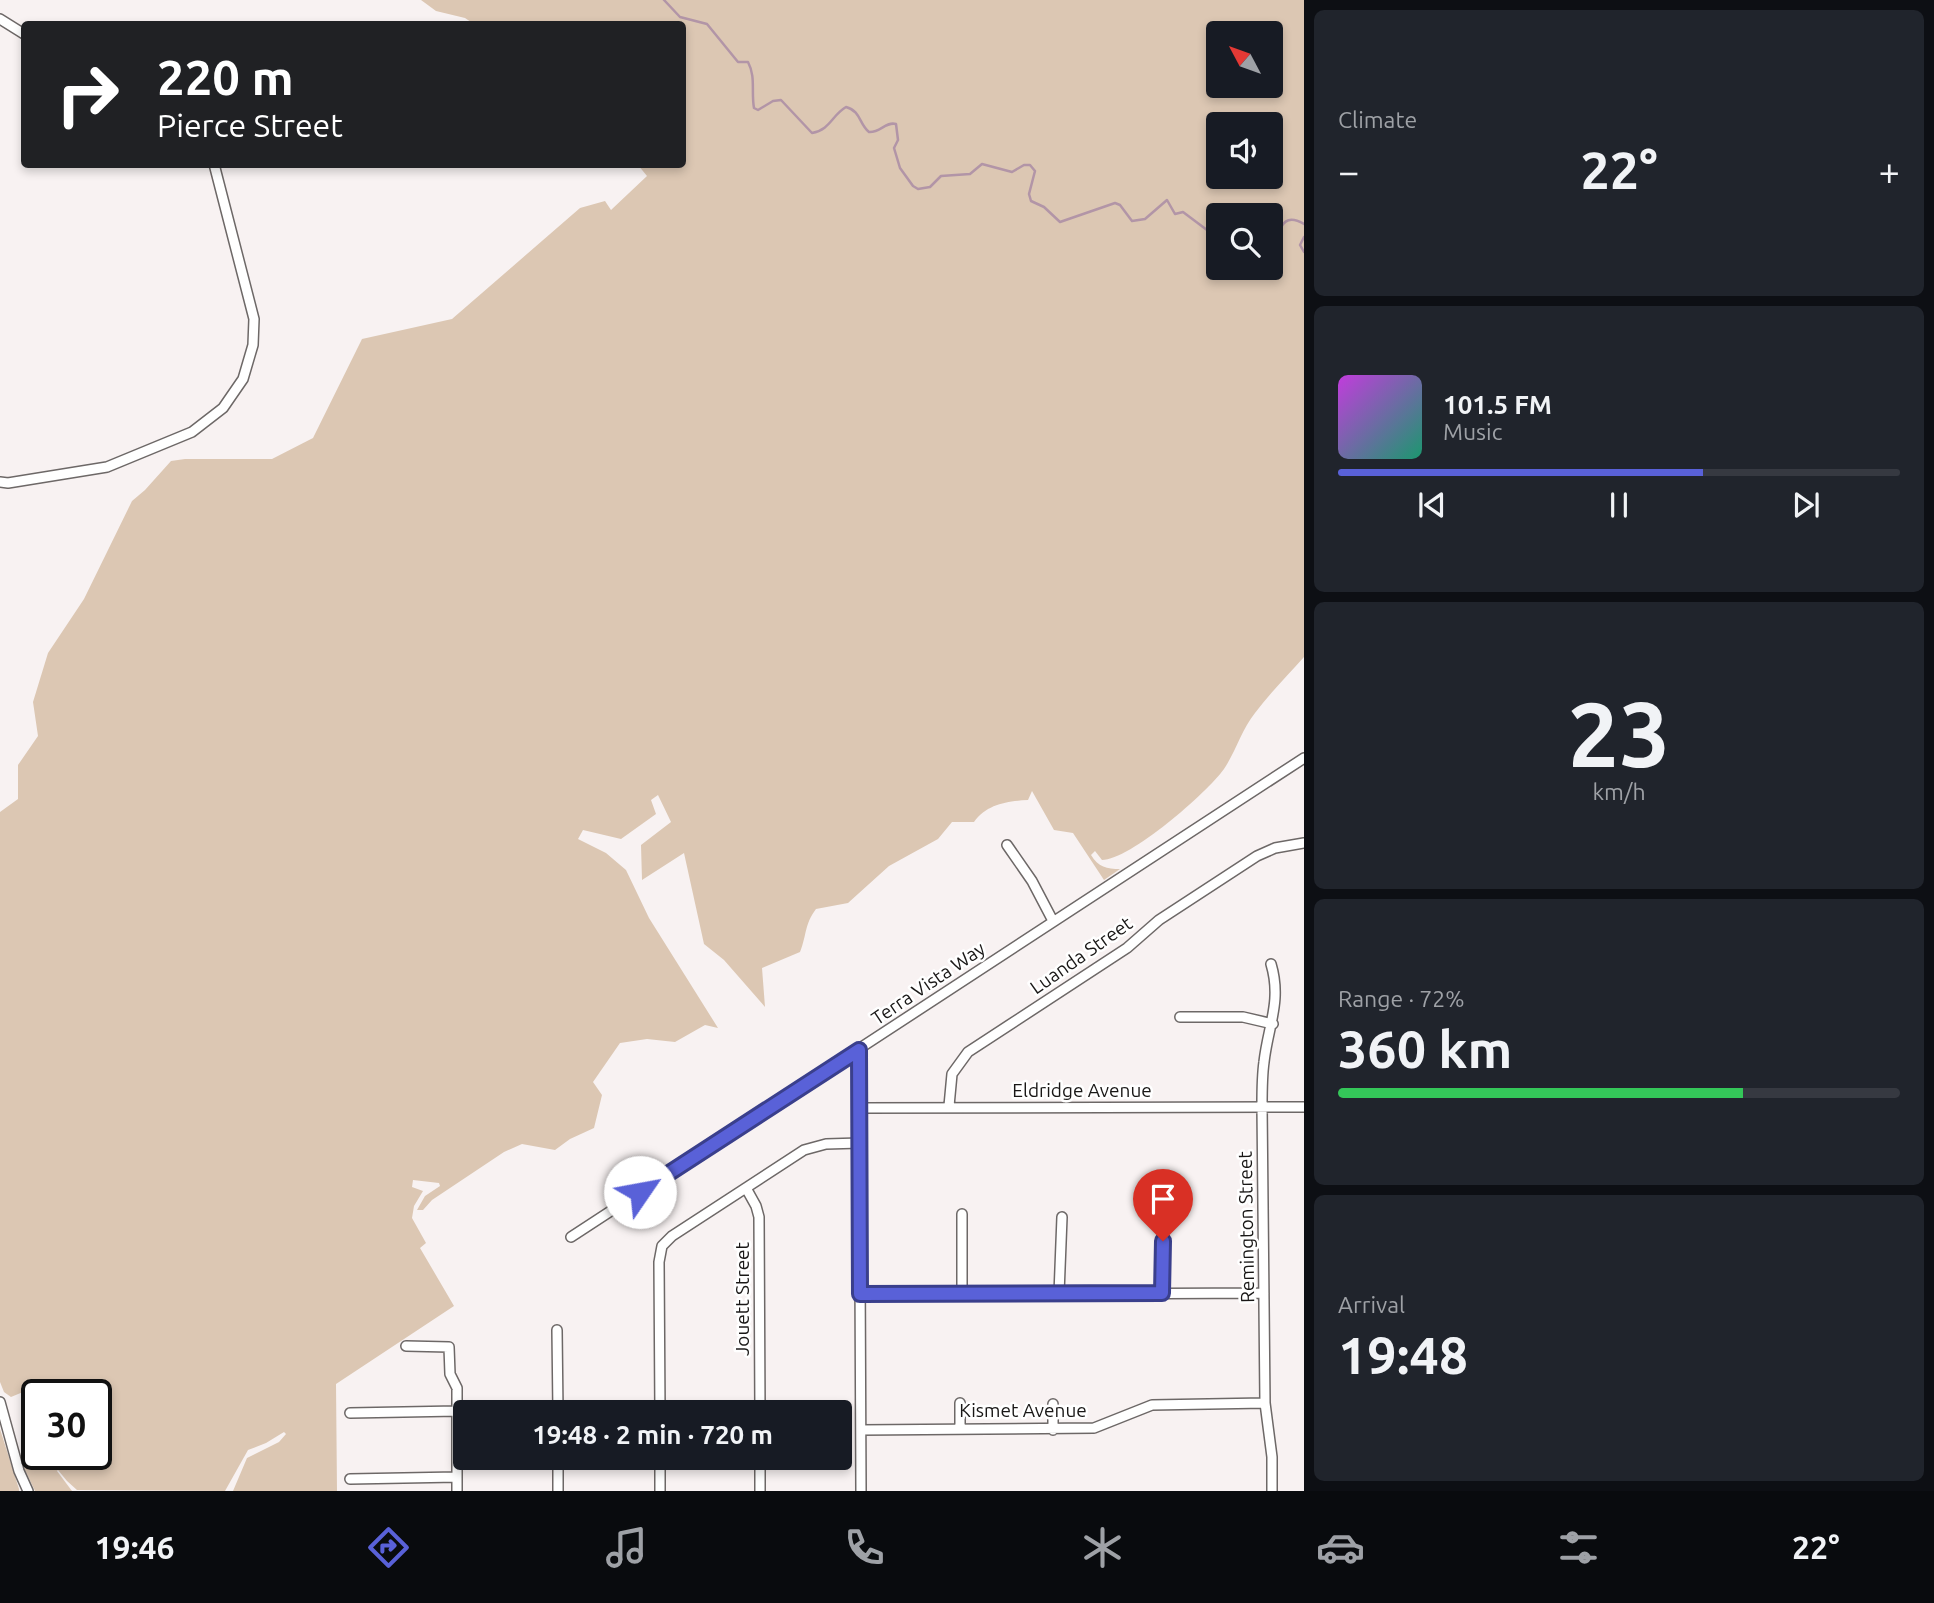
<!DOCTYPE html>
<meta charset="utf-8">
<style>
body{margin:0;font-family:Ubuntu,sans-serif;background:#20242c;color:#f1f3f6;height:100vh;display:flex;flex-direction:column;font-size:26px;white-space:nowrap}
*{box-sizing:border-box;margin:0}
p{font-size:23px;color:#9ea1a6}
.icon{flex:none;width:38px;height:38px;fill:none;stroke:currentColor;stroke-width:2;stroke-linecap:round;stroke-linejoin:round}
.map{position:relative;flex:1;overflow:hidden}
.sheet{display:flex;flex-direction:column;gap:10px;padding:10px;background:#0d0f14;width:630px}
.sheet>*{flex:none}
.banner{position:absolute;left:21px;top:21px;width:665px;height:147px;border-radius:7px;box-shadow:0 4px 10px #0003;background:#202124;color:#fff;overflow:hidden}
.needle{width:46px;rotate:311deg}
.controls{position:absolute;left:1206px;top:21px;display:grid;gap:14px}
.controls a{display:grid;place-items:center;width:77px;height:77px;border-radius:7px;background:#171b24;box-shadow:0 4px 10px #0003;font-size:35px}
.speed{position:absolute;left:21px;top:1379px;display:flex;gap:14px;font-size:35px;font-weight:700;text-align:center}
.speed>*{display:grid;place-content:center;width:91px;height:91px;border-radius:50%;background:#171b24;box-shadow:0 4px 10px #0003;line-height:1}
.speed .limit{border:4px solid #111;border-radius:10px;background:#fff;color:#111}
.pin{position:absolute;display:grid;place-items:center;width:60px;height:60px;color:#fff;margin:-72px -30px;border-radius:50% 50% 50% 0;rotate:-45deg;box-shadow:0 0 7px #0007}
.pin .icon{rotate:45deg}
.me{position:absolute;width:77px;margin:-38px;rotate:57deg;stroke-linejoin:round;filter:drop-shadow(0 0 5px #0008)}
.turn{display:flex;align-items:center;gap:24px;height:147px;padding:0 21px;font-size:32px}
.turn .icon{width:91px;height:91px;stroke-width:2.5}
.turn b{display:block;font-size:49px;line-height:60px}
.big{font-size:52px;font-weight:700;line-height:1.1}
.sheet .tile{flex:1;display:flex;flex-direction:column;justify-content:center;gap:10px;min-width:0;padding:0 24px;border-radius:10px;background:#20242c}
.sheet .dial{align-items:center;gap:0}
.dial b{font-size:91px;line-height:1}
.song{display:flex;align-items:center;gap:21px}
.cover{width:84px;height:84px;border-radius:10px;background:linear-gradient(135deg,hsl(290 70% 55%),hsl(160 70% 35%))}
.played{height:7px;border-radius:4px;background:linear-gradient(90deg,#5961d8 65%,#363941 65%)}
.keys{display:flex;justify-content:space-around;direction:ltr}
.heat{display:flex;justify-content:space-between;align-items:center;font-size:38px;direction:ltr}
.charge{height:10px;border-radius:5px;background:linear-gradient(90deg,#34c759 72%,#363941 0)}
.trip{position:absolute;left:453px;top:1400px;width:399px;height:70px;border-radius:7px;background:#171b24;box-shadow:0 4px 10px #0003;font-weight:700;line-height:70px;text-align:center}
.dock{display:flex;height:112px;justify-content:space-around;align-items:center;background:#090b0e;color:#9ea1a6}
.dock .icon{width:49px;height:49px}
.dock .current{color:#5961d8}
.dock b{font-size:32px;color:#f1f3f6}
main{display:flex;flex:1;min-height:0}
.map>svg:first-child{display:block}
.green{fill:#dcc7b3;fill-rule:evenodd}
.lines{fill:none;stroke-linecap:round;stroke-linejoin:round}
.stream{stroke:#b295a7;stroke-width:2.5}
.minor-casing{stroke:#6d6867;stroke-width:12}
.minor{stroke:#fff;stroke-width:9}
.route-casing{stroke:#3a3f8c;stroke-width:18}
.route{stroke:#5961d8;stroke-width:12}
.labels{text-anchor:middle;stroke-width:5;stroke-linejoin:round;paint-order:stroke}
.street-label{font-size:19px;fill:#191716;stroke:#fff}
</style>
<main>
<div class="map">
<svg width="1304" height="1491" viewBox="0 0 1304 1491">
<rect width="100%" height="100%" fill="#f8f2f2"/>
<!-- green -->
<path class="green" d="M421,0H1304V657C1288,675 1270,693 1255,713C1242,729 1236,751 1224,769C1207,793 1130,860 1102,860L1095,851L1091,855C1098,867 1107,869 1120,869L1104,880L1073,833L1054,830L1032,791L1028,800C1007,801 987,804 974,822H952L938,839L889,866L848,903L816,909C804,925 807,935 800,952L762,968L765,1007L724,960L704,944L684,853L642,880L641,845L671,822L658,795L651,800L656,814L621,839L583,830L578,839L606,853L626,870L649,918L718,1028L705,1025L675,1042L647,1039L620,1043L593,1082L602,1095L594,1128L570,1139L555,1150L522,1144L504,1152L432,1200L423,1210H417L425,1196L440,1186L439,1183L413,1180L412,1187L423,1191L414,1206L412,1218L426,1243L420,1248L454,1306L336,1384L337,1491H233L247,1458L279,1442L286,1434L284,1432L266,1443L248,1450L225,1491L77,1490L67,1481L58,1470L57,1471L72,1491H35L24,1468L46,1454H96V1395H37V1419L23,1392L11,1397L4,1392L0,1382V812L18,799V765L38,736L33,702L48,653L84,599L132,501L145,490L171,461L185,459H272L313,438L362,339L452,319L580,208L605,201L611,210L647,176L638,165L682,164V24H474L465,18L436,11ZM1218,33H1270V86H1218ZM1218,124H1270V177H1218ZM1218,215H1270V268H1218Z
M0,1429L19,1489V1491H0Z"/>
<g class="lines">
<!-- stream -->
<path class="stream" d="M664,0L680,17L707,24L738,62H748C756,77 751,92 754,108L758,110L773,101L781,100L812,133C830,130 832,115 846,107C861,111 859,124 869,132C880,133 886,121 896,124L898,140L894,148L900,168L913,186L918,189L930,187L941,176L970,174L982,164L1012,172L1024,165H1030L1035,171L1029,194L1031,201L1044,207L1060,222L1115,203L1120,205L1132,221L1145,219L1167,200L1175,214L1183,212L1211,233L1218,231
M1304,237L1300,245L1304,252
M1270,242L1277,238C1281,223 1287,214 1304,224"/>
<!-- minor casing -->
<g class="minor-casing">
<path id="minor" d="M0,19L24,34
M0,482L8,483L107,467L192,432L223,408L243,379L253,345L254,319L214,164
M1007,845L1032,881L1053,921
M1271,964C1282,1001 1268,1026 1264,1062C1262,1076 1262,1092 1262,1106L1265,1403L1272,1457V1491
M1180,1017H1243L1273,1024
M859,1050L861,1491
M949,1106L952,1074L968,1052L1127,948L1159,920L1257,856L1275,848L1304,843
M860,1108L1304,1107
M746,1188L756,1206L759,1217L760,1412
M571,1237L1304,758
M1162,1293L1163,1214
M962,1294V1214
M1059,1294L1062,1217
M860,1295L1264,1293
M557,1330L558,1412
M406,1346L449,1347L450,1374L457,1388V1491
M0,1402L19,1471L28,1491
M660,1412L659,1262L662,1246L672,1236L804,1150L826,1144L860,1143
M350,1413L457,1411
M960,1428V1403
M861,1430L1094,1428L1152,1405L1265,1403
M1053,1430V1404
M558,1458V1491
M660,1458V1491
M760,1458V1491
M350,1479L457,1477"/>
</g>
<!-- minor -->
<use href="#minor" class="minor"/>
</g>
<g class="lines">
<!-- route casing -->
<g class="route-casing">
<path id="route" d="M640,1192L859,1050L860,1294L1162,1293L1163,1241"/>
</g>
<!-- route -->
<use href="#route" class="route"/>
</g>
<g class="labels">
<!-- street labels -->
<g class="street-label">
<text transform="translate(1081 955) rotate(-35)" y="7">Luanda Street</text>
<text transform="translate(928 983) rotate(-34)" y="7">Terra Vista Way</text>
<text x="1082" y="1097">Eldridge Avenue</text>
<text transform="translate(1246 1227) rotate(-91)" y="7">Remington Street</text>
<text transform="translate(742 1299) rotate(-90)" y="7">Jouett Street</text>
<text x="1023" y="1417">Kismet Avenue</text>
</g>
</g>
</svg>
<div class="controls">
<a><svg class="needle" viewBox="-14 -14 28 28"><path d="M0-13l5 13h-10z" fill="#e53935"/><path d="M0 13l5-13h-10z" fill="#9ea1a6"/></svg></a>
<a><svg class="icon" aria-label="sound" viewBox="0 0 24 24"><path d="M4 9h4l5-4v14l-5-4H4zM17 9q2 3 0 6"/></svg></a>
<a><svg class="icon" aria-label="search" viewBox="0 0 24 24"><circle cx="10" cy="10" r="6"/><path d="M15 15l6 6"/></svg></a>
</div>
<div class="speed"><div class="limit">30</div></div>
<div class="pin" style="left:1163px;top:1241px;background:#d93025"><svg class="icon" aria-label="arrive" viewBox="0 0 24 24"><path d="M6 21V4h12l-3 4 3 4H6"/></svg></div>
<svg class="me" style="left:640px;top:1192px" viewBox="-20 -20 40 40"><circle r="19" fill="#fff"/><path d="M0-13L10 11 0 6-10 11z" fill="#5961d8"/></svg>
<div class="trip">19:48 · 2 min · 720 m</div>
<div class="banner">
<div class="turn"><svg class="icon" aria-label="right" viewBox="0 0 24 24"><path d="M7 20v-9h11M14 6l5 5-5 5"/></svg><div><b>220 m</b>Pierce Street</div></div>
</div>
</div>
<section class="sheet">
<div class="tile"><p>Climate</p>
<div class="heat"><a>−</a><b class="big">22°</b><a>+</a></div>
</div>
<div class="tile">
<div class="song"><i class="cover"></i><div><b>101.5 FM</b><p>Music</p></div></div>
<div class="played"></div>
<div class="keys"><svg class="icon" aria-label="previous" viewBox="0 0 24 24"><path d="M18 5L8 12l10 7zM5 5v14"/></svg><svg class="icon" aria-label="pause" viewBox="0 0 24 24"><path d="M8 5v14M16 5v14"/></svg><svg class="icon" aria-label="next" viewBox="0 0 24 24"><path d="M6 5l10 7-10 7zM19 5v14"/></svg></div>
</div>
<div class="tile dial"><b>23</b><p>km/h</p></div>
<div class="tile"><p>Range · 72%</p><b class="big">360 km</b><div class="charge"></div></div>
<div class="tile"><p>Arrival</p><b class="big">19:48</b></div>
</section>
</main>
<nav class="dock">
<b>19:46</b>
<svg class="icon current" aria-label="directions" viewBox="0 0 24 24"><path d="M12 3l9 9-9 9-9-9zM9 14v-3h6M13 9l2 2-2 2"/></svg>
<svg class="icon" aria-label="music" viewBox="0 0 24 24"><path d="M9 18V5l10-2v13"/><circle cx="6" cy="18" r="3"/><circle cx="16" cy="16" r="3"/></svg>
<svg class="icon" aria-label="phone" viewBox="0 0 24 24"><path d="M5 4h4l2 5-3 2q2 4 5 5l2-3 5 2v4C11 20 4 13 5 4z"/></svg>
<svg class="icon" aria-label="climate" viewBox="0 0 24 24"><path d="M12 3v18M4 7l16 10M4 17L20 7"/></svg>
<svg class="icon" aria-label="car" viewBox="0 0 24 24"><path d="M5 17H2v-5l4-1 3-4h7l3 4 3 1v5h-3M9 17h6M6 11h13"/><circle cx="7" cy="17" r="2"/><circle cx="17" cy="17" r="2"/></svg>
<svg class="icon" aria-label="filters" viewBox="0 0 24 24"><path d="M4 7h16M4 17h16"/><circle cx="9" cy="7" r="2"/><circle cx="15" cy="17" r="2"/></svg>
<b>22°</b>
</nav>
